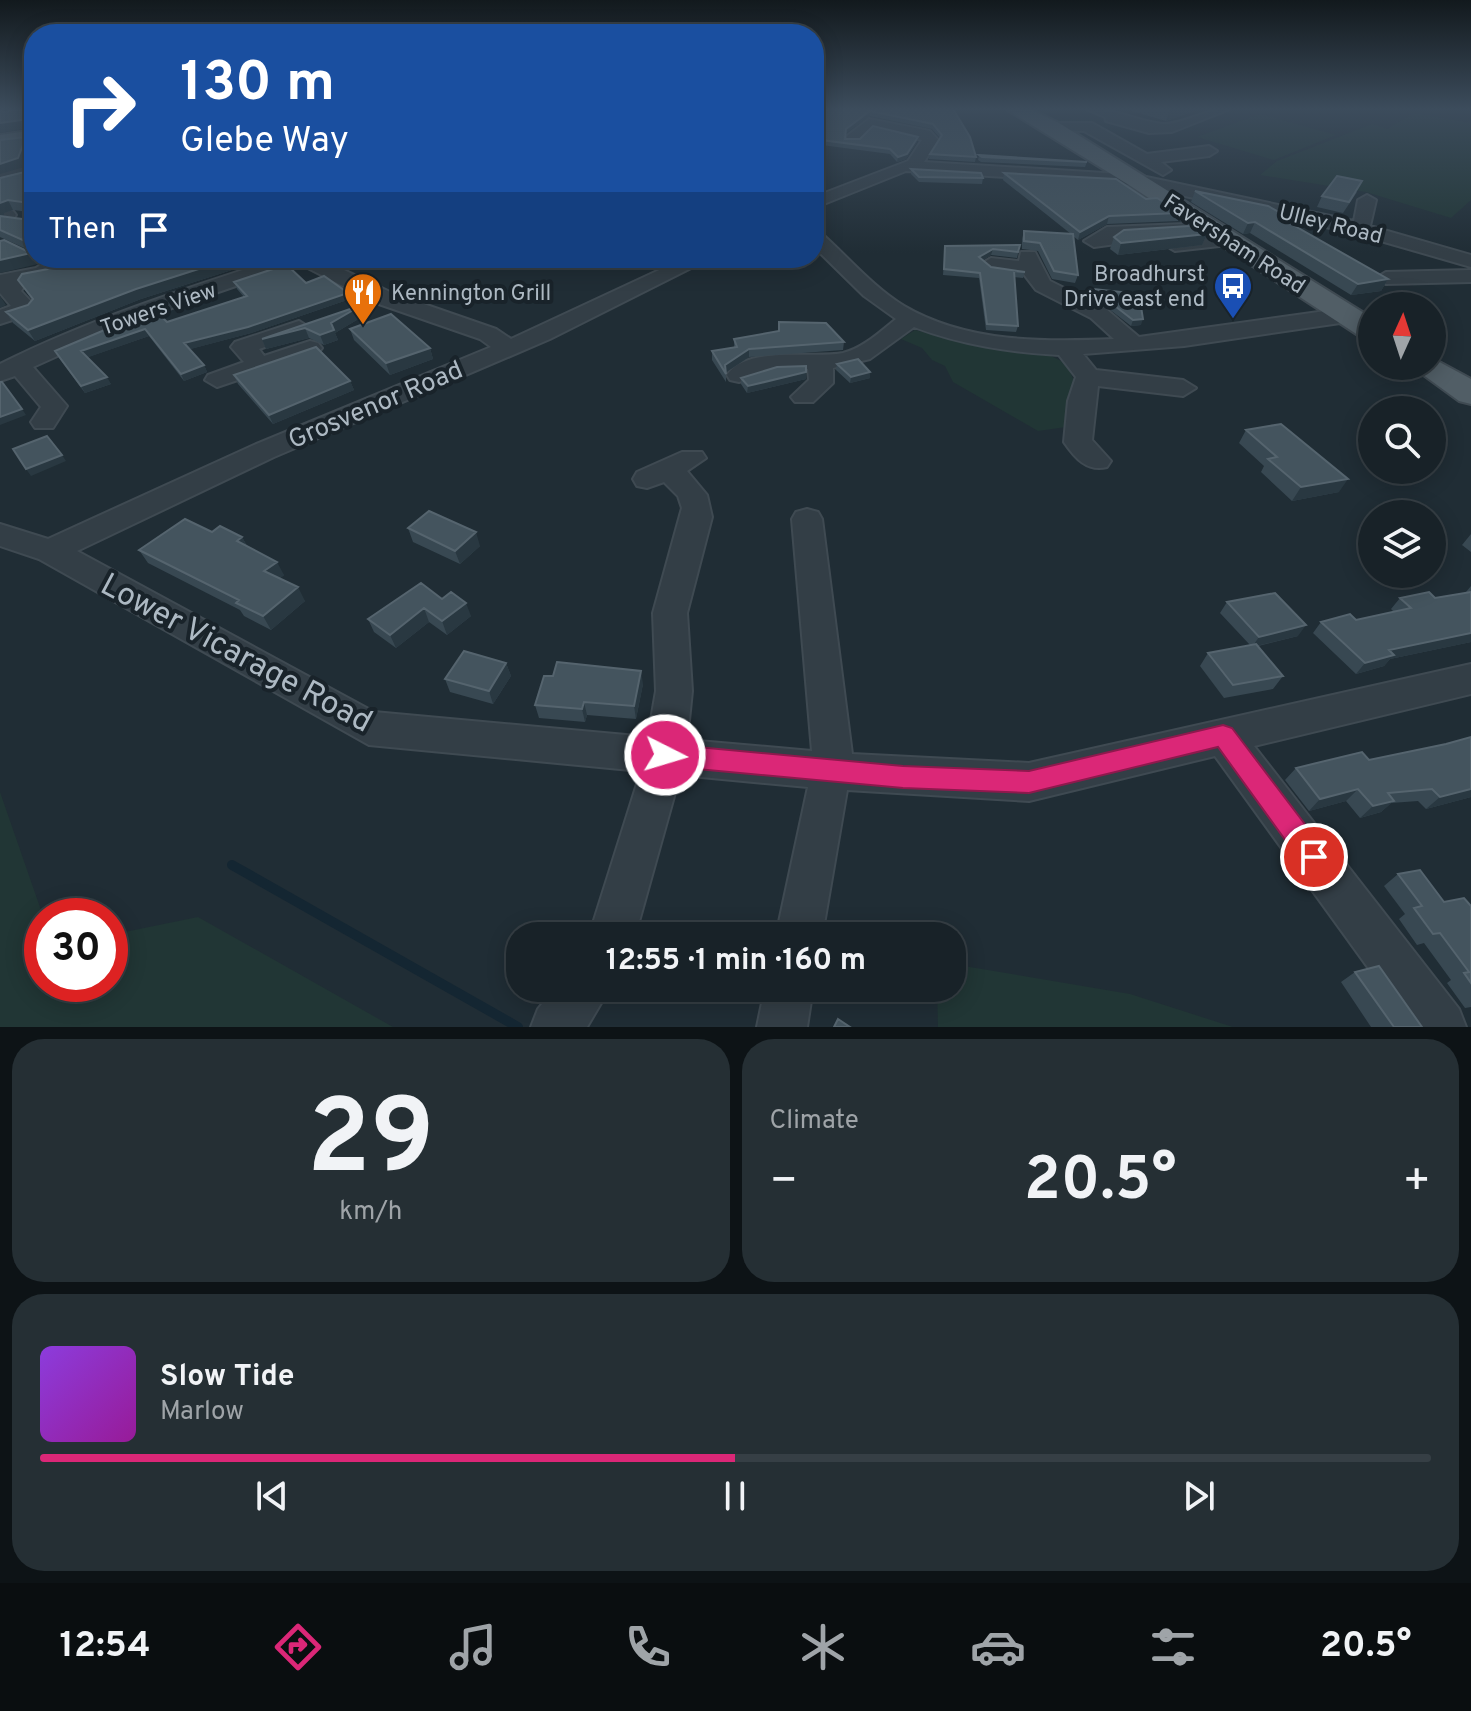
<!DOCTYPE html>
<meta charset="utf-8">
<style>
body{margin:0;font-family:Overpass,sans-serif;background:#252f34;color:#f1f3f6;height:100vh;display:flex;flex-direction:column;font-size:30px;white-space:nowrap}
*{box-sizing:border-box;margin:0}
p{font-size:26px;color:#9fa4a8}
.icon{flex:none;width:44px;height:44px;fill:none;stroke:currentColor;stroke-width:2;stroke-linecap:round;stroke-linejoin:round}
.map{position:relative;height:1027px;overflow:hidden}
.panel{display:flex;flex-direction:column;gap:12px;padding:12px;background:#0d1316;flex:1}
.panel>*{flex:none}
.guide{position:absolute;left:24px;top:24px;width:800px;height:244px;border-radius:32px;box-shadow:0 4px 20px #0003,0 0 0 2px #363f45;background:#1a4fa0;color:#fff;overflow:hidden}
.needle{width:52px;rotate:3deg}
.tools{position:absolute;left:1358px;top:292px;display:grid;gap:16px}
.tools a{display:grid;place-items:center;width:88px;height:88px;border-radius:50%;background:#182228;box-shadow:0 4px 20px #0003,0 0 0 2px #363f45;font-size:40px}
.speed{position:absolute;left:24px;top:898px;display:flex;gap:16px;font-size:40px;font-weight:700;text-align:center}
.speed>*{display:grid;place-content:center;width:104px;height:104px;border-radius:50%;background:#182228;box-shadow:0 4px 20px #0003,0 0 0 2px #363f45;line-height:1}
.speed .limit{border:12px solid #d22;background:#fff;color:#111}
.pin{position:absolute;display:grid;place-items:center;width:68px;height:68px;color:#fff;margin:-34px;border:4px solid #fff;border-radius:50%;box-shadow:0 2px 8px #0007}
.me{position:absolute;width:88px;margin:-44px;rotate:95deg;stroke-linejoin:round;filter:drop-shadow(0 0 6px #0008)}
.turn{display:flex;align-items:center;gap:28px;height:168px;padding:0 24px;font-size:36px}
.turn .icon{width:104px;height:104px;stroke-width:2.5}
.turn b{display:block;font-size:56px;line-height:68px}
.then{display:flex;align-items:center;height:76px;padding:0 24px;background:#0003;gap:16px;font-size:30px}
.big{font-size:60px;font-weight:700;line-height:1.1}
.panel .tile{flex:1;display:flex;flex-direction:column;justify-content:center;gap:12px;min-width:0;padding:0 28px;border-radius:32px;background:#252f34}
.panel .dial{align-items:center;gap:0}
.dial b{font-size:104px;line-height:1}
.song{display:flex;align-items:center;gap:24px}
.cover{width:96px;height:96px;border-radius:12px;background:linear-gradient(135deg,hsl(270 70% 55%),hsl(300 70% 35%))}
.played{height:8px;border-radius:4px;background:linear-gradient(90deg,#db2777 50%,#363f45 50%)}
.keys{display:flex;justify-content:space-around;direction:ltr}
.heat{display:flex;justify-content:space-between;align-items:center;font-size:44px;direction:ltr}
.panel .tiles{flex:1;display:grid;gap:12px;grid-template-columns:1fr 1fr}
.tile:last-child{grid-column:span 2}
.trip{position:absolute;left:506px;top:922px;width:460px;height:80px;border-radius:32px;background:#182228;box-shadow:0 4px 20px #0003,0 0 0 2px #363f45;font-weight:700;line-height:80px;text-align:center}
.tabs{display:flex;height:128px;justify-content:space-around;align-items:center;background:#0a0e10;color:#9fa4a8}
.tabs .icon{width:56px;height:56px}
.tabs .active{color:#db2777}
.tabs b{font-size:36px;color:#f1f3f6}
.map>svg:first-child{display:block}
.green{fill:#213635}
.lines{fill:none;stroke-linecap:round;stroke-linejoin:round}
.stream{stroke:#142632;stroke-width:10}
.minor-casing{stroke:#3f4a52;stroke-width:4}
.major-casing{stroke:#3f4a52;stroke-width:4}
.minor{fill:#333e46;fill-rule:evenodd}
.major{fill:#515e66;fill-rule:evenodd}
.wall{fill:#384852;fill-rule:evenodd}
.shaded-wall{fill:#293841}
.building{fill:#44545e;stroke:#55646e;stroke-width:2}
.route{fill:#db2777;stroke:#8e194d;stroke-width:2}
.labels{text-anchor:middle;stroke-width:8;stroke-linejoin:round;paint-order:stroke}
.far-street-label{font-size:22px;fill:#adb9c3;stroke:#19232a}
.far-poi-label{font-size:22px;fill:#adb9c3;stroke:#19232a;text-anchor:end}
.street-label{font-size:26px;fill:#adb9c3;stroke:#19232a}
.near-street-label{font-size:32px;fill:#adb9c3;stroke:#19232a}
</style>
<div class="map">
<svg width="1471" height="1027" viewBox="0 0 1471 1027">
<rect width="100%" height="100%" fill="#202d35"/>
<!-- green -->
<path class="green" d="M1414,113L1471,123V200L1451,218L1366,192L1260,175L1277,161L1372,124L1387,129Z
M1260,114L1336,135L1274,160L1197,137Z
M915,330L978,346L1051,356L1067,364L1074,381L1066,427L1038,431L953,382L945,366L932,360L922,348L901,339Z
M0,792L43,916L42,984H110V935L198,917L393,1027H0Z
M952,964L1130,994L1233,1027H938L937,988H952Z"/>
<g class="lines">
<!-- stream -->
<path class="stream" d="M232,865L518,1027"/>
<!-- minor casing -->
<g class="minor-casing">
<path id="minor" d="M1086,109C1113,108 1135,120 1162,124C1180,126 1206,108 1230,109L1172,132L1149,133L1106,121L1105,117Z
M869,119L930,131L938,140L924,162L1137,175L1354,221L1358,200L1367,195L1376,200L1370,226L1471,255V267L1353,233L1135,185L906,171L814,208V197L908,161L922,140L872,128L857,142H847V136Z
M1052,123H1092L1147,154L1209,146L1217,151L1209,156L1161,162L1171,170L1163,175L1084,131L1047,130L1045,127Z
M34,160V170L0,177V167Z
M0,209L13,211L16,215L13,219H0Z
M1185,224L1192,226V234L1118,238L1116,244L1094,247L1084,241L1107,227Z
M814,231L821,233C848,257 873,287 904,306C967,343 1044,342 1114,339L1091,318L1036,290L1023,273L991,270L981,264L991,258L1019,261L1021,252H1035L1050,281L1106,309L1139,337L1347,308L1358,315L1347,322L1184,346L1083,354L1096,370L1183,380L1196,388L1183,396L1098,386L1092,440L1111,461L1107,467C1087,472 1075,458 1064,442L1068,401L1076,377L1059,355C1008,352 962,345 914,327L870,359L833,368V383L813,402H795L791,397L809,380L808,369L776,370L739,382L730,380L727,375C747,345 812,359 843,353C863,348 880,332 896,319L864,296L814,247Z
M1230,234L1240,240L1237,244L1175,251L1165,245L1175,239Z
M52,258H76L49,277L27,282L21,291L37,308L34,313L0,324V310L11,306L0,293V275L36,268Z
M280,258H319L392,293L496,329L511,339L685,258H711L550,339L274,457L77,551L374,712L648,737L656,691L653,613L682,508L678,496L664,482L647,488L637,486L633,479L637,472L682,452H702L706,458L687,471L707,495L712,517L687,613L692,691L687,740L812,751L792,519L796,512L807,509L818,512L822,519L852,754L1029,763L1471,664V694L1254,746L1459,1009L1466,1027H1411L1215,756L1029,801L847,790L822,936H776L808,787L680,775L635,936H589L641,771L369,745L39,559L0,546V524L48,539L254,445L491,347L480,339L376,303L300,264L137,320L33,367L67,406L53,428H35L31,422L41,407L15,376L0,381V364C90,319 184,289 280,258Z
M1471,270V282L1386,284L1376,278L1386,272Z
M299,321L310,328L307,333L259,349L264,356L310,341L318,343L322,348L318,353L217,387L205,380L208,375L244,362L231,347L235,342Z
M555,988H610L587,1027H531L538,1009Z
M765,988H813L807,1027H757Z"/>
</g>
<!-- major casing -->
<g class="major-casing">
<path id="major" d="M1006,109H1030L1059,123L1372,318V340L1361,337L1129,185Z
M34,130V142L0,147V135Z
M1432,358L1471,379V404L1459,401L1411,366H1432Z"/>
</g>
<!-- minor -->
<use href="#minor" class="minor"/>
<!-- major -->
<use href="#major" class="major"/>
</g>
<!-- wall -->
<path class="wall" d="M814,109H953L976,157L975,162L929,159L930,154L940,138L932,129L870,116L845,133V139L917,142L906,159L897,162L890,154L814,144L815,117Z
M1125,109H1200L1166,121Z
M979,155L1087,162L1085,167L981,162L978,160Z
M911,169L983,178L982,184L919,182L911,174Z
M29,171L33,252L0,237V178ZM13,210L29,212L30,220L4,217V213Z
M1004,173L1146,199L1181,213L1178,221L1107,224L1078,240L1073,236L1078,275L1075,283L1052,279L1038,251L1022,249V239L1024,231L1071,234L1003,180Z
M1195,191L1295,221L1293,225L1388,279L1381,291L1351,295L1250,233L1243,234L1191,202Z
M1357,192L1343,213L1317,207L1322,196Z
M1210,228L1202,245L1118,255L1110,249L1114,237Z
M1020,245L1017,258L991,255L983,260L991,267L1025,272L1023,278L1014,277L1018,326L1016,332L986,330L979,278L943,275L945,246Z
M106,258H259L260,261L141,299L35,341L13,323L6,312L28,305L32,300L18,280Z
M234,282L306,283L350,299L251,333L190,349L204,365L207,372L184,381L149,336L88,357L111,384L85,393L59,358L244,297L237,289Z
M1093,289L1141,325L1131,326L1091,295Z
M365,315L335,333L338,340L324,345L309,338L266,349L262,339Z
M350,329L430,348L433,359L390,375L354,340Z
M734,339L844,342L843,350L749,357L726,372V382L712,360V351L734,347Z
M837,364L870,372V378L850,383L836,370Z
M806,372V379L747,393L741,384V378Z
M234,375L350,381L354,390L273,424L238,384Z
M1246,430L1339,492L1292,501L1261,472L1264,466L1239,443Z
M408,528L480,546L460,564L413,542Z
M212,532L242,537L247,546L284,575L279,579L305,601L271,630L244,616L240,610L148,563L139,550Z
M1471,534V552L1462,545Z
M1471,586V642L1390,659L1384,666L1356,674L1313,633L1321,622L1356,620L1394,612L1391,609L1400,598H1435L1467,593L1466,592Z
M442,599L471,616L447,635L429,622L396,648L374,632L368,619Z
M1227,602L1298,636L1258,646L1283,676L1273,689L1224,698L1200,666L1208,653L1250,645L1220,613Z
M506,663L511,676L493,704L450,692L445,679Z
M643,684L636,719L587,715L585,722L539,718L535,705Z
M1471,737V797L1426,809L1418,801L1391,803L1381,812L1360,818L1346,801L1309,811L1285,780L1296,768L1369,760L1446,744Z
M1398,874L1444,902L1471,906V1007L1465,1008L1447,983L1451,980L1424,943L1417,945L1399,919L1405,914L1384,886Z
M1355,972L1422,1027H1371L1341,982Z"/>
<!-- shaded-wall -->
<path class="shaded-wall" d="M1170,109H1200L1166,121Z
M870,111V116L845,134L846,129Z
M29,119L34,127L0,133V123Z
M26,137L31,146L24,167L0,174V164Z
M918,137L917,142L906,159L897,162L898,157Z
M8,200L13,210L4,213L5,226L0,217V203Z
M1109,216L1107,224L1078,240L1080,232Z
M1255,222L1250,233L1243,234L1248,223Z
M1210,228L1202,245L1118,255L1121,243Z
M34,239V252H33L27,242Z
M993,249L991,255L978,263L979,257Z
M31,253L38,264L0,273V260Z
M233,258H259L260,261L141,299L35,341L28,330L136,289Z
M1388,279L1381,291L1351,295L1358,284Z
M348,293L350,299L251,333L187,350L184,343Z
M0,296L6,305L0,308Z
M362,305L365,315L335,333L338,340L324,345L320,335L331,323Z
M1143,319L1141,325L1131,326L1133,320Z
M305,328L309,338L266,349L262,339Z
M145,329L149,336L86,358L81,351Z
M430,348L433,359L390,375L386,363Z
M749,349V357L725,373V365Z
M204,365L207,372L184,381L181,374Z
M806,372V379L747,393L748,386Z
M870,372V378L850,383L851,377Z
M107,377L111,384L85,393L81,386Z
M350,381L354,390L273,424L269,415Z
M22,409L26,415L0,425V417Z
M62,455L66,461L31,476L26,469Z
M1348,479L1339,492L1292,501L1301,487Z
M476,532L480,546L460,564L455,551Z
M242,537L250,551L237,541Z
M277,562L284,575L272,585L264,571Z
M298,587L305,601L271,630L263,616Z
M466,603L471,616L447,635L442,621Z
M424,608L429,622L396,648L390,635Z
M1306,625L1298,636L1252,647L1259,637Z
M1471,633V642L1390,659L1384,666L1356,674L1365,663L1389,650Z
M506,663L511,676L493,704L489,691Z
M641,671L643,684L636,719L634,706Z
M584,702L587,715L585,722L582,709Z
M1358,789L1346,801L1309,811L1320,799Z
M1471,789V797L1426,809L1440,797Z
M1394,801L1381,812L1360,818L1373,806Z"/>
<!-- building -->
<path class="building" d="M25,109H34V120L32,122L29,119L0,123V110L3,112Z
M814,109H953L970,137L976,157L930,154L942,135L933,124L870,111L846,129L845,139H860L873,126L918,137L907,154L898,157L890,149L814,139V118L819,113L814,112Z
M26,137L18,158L0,164V140Z
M979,155L1087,162L982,157Z
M32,162H34V239L27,242L0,230V216L30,220L29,203L8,200L0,203V178L29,171Z
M911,169L981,173L983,178L919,177Z
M1004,173L1116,179L1146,199L1157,198L1181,213L1109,216L1080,232Z
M1337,176L1362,181L1349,202L1322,196Z
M1195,191L1268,206L1295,221L1288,222L1388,279L1358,284L1255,222L1248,223Z
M1206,225L1210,228L1200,229L1207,234L1121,243L1114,237L1124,230Z
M1024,231L1073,234L1078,275L1054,271L1040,243L1024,241Z
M4,240L31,253L0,260V241Z
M1020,245L1018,252L993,249L979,257L991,267L1025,272L1014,271L1018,326L987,324L980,273L944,269L945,246Z
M106,258H233L136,289L28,330L6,312L28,305L33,299L18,280L22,274Z
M288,266L306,283L324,276L348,293L248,327L184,343L204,365L181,374L145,329L81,351L107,377L81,386L55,351L154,309L167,322L247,296L234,282L276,268Z
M1093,289L1139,294L1143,319L1133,320Z
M362,305L331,323L334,330L320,335L305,328L262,339Z
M391,314L430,348L386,363L350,329Z
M779,322L826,323L844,342L749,349L725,365L726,374L712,351L737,347L734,339L779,331Z
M316,347L350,381L269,415L234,375Z
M858,359L870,372L851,377L837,364Z
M806,366V372L748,386L741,378L777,367Z
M0,382H2L22,409L0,417Z
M1281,424L1348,479L1301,487L1268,459L1277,457L1246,430Z
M47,436L62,455L26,469L13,449Z
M429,511L476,532L455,551L408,528Z
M185,519L212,532L220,526L242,537L237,541L277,562L264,571L298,587L263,616L236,603L239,600L139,550Z
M421,583L442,599L451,592L466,603L442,621L424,608L390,635L368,619Z
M1429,592L1435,598L1471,592V633L1389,650L1394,655L1365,663L1321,622L1350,614L1356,620L1411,608L1400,598Z
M1275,593L1306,625L1259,637L1227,602Z
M1256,644L1283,676L1233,685L1208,653Z
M464,651L506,663L489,691L445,679Z
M557,662L641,671L634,706L584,702L582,709L535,705L544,676H553Z
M1471,737V789L1440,797L1432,789L1388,793L1394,801L1373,806L1358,789L1320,799L1296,768L1362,752L1369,760L1446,744Z
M1420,870L1444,902L1464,898L1471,906V983L1464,973L1469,972L1440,933L1433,934L1414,908L1422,906L1398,874Z
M1379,966L1422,1027H1394L1355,972Z
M838,1019L850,1027H834Z"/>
<!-- sky -->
<linearGradient id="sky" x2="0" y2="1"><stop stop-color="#12191d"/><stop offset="0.43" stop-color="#3c4c5c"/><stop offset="1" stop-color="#3c4c5c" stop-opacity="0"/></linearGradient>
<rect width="1471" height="253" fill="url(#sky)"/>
<!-- route -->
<path class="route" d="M1223,725L1232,728L1323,848L1327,857L1323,866L1314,870L1304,866L1218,747L1029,793L903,788L665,766L657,763L653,755L657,747L665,744L903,766L1029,771Z"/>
<!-- icons -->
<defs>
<g id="bus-pin" transform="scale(2)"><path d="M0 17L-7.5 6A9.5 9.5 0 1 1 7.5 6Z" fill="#1a4fb4" stroke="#19232a"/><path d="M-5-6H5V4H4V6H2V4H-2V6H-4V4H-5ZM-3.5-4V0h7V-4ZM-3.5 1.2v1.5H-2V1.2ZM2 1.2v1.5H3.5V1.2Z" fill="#fff"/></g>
<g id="restaurant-pin" transform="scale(2)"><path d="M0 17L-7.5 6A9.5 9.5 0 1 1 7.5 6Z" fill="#e8710a" stroke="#19232a"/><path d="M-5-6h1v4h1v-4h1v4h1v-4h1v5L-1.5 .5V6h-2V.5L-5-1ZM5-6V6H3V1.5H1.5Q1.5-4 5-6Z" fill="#fff"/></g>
</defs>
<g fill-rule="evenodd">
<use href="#bus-pin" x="1233" y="286"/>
<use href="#restaurant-pin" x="363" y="292"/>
</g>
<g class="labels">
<!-- far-street labels -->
<g class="far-street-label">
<text transform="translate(1331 223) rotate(14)" y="8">Ulley Road</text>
<text transform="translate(1235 243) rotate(33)" y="8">Faversham Road</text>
<text transform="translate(158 308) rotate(-19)" y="8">Towers View</text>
</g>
<!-- far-poi labels -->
<g class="far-poi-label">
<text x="1205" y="281">Broadhurst<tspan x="1205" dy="25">Drive east end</tspan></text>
<text x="391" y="300" text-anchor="start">Kennington Grill</text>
</g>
<!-- street labels -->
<g class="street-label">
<text transform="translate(375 404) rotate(-23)" y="9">Grosvenor Road</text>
</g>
<!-- near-street labels -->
<g class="near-street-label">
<text transform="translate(237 652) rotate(28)" y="11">Lower Vicarage Road</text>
</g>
</g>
</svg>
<div class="tools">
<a><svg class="needle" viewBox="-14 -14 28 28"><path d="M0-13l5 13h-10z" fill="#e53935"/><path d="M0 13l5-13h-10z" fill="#9fa4a8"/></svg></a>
<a><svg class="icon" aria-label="search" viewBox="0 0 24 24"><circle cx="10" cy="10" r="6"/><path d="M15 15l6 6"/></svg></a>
<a><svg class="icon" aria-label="layers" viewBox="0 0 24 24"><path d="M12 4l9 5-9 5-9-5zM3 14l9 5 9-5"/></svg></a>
</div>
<div class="speed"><div class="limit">30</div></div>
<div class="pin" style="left:1314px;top:857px;background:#d93025"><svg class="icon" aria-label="arrive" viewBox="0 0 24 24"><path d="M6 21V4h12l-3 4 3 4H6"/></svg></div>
<svg class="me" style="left:665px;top:755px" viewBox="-20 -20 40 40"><circle r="17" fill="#db2777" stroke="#fff" stroke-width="3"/><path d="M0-11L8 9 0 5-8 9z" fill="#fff"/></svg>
<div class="trip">12:55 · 1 min · 160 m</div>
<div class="guide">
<div class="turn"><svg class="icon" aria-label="right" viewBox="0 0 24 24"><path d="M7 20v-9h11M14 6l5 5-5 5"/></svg><div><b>130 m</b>Glebe Way</div></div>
<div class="then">Then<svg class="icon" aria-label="arrive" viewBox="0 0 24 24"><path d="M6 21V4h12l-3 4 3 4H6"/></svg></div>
</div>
</div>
<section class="panel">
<div class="tiles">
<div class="tile dial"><b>29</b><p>km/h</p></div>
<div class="tile"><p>Climate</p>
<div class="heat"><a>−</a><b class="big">20.5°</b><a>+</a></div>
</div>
<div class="tile">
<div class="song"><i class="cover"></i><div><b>Slow Tide</b><p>Marlow</p></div></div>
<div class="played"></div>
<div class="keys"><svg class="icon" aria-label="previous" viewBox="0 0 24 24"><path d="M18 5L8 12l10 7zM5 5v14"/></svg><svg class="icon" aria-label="pause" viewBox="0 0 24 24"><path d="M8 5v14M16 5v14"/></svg><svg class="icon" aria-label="next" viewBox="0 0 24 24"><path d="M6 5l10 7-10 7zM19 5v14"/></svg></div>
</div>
</div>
</section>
<nav class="tabs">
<b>12:54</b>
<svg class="icon active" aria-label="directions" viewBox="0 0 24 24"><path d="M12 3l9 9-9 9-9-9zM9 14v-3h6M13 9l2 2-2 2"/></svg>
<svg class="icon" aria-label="music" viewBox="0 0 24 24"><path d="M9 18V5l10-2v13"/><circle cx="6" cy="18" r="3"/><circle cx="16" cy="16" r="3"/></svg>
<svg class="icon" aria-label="phone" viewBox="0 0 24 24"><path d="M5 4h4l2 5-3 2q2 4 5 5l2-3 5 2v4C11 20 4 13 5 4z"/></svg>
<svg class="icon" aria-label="climate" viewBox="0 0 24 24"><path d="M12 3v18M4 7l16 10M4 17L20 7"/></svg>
<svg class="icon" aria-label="car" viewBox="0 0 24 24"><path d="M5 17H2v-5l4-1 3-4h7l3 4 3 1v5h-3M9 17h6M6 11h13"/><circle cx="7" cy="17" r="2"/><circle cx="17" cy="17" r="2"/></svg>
<svg class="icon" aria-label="filters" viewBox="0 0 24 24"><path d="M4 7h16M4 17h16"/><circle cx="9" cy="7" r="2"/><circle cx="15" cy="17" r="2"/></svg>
<b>20.5°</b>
</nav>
